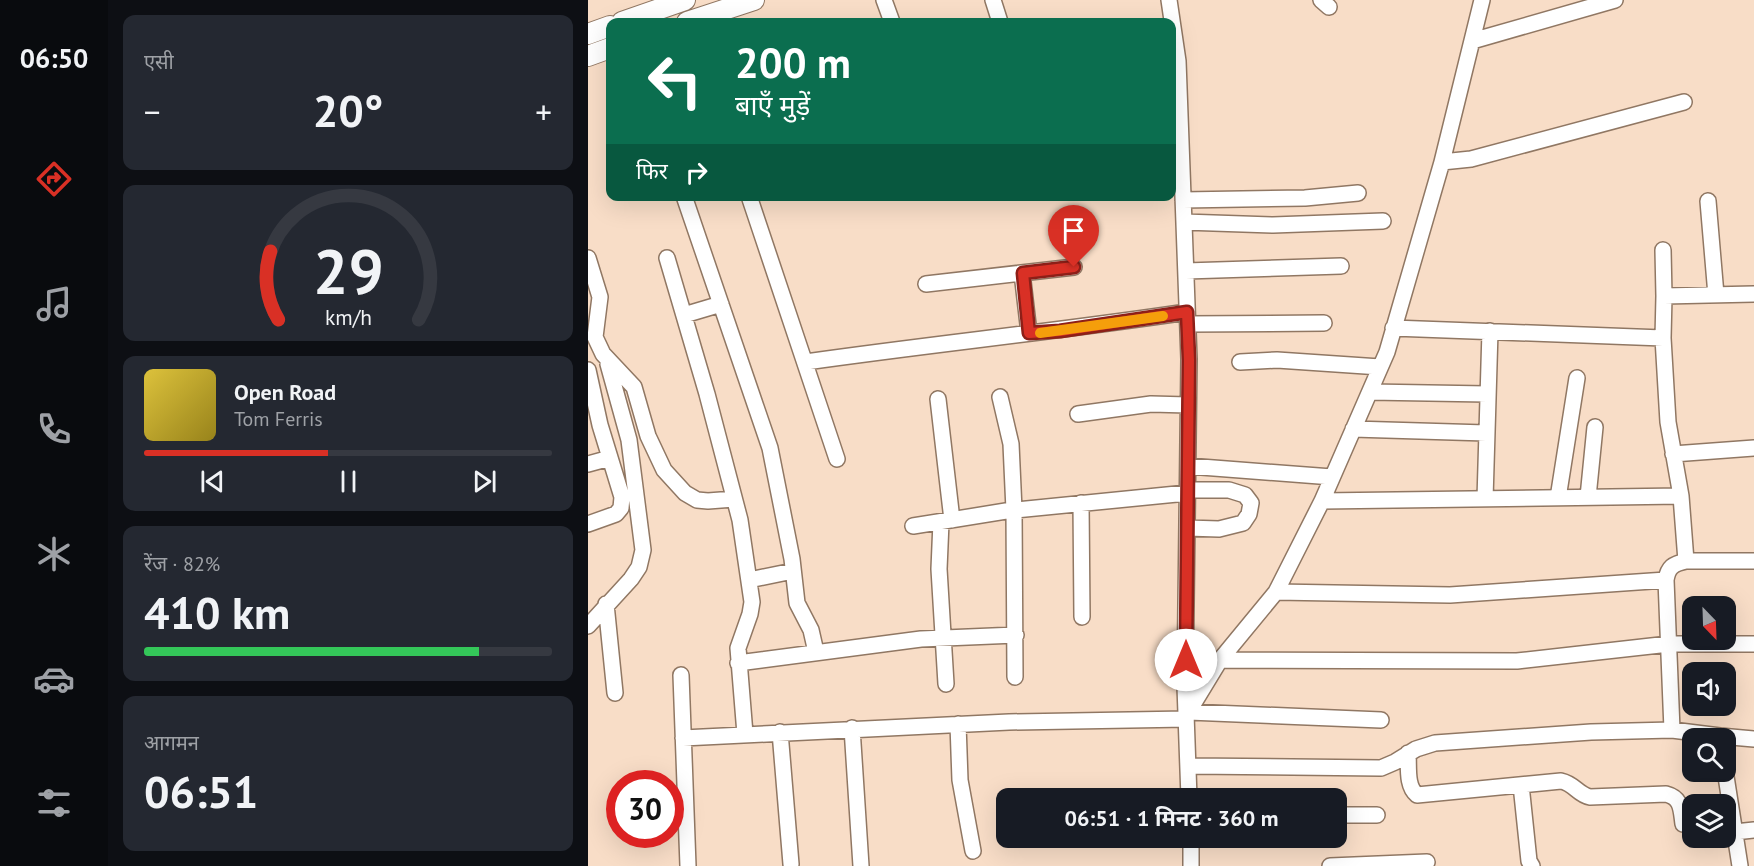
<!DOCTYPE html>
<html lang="hi">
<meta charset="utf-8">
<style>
body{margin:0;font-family:"PT Sans","Noto Sans Devanagari",sans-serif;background:#242831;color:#f1f3f6;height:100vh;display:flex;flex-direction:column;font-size:22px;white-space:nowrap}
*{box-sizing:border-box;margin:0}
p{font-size:20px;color:#9ea1a6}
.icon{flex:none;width:33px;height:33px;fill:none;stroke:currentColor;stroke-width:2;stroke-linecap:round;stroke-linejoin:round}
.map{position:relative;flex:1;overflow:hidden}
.drawer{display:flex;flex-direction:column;gap:15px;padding:15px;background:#0d0f14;width:480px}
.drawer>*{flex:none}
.guide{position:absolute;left:18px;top:18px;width:570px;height:183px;border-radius:12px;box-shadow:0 6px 24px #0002;background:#0b6e4f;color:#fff;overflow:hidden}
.needle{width:39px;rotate:157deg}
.tools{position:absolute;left:1094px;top:596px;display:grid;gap:12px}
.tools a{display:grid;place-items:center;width:54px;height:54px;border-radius:12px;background:#171b24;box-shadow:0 6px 24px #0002;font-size:30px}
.speed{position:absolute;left:18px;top:770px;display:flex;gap:12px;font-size:30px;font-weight:700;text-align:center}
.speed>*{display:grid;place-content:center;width:78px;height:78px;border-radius:50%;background:#171b24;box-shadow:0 6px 24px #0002;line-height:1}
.speed .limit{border:9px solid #d22;background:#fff;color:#111}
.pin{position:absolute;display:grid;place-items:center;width:51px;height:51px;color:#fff;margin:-62px -26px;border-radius:50% 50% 50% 0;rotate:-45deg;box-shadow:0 0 6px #0007}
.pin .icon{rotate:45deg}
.me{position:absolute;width:66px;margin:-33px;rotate:0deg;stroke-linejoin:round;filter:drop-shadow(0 0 4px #0008)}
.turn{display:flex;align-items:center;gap:21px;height:126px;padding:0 30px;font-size:27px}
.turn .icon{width:78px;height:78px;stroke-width:2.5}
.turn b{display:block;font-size:42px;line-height:51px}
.then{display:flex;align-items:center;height:57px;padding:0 30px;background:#0003;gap:12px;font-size:22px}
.big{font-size:45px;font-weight:700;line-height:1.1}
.drawer .widget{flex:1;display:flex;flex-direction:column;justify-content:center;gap:9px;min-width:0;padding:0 21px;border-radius:12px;background:#242831}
.drawer .dial{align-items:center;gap:0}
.dial svg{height:156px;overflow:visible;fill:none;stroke:#363941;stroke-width:7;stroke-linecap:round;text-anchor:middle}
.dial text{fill:#f1f3f6;stroke:none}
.song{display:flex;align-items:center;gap:18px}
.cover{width:72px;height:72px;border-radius:9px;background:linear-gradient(135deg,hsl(50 70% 55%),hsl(50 70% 35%))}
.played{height:6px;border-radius:3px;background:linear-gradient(90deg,#d93025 45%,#363941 45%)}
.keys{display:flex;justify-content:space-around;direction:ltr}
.heat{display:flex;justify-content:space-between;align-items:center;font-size:33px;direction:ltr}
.charge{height:9px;border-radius:4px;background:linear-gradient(90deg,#34c759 82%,#363941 0)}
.trip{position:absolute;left:408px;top:788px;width:351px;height:60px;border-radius:12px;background:#171b24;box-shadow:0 6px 24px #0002;font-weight:700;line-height:60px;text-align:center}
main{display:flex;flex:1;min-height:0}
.dock{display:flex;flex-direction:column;width:108px;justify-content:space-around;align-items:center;background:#090b0e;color:#9ea1a6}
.dock .icon{width:42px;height:42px}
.dock .active{color:#d93025}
.dock b{font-size:27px;color:#f1f3f6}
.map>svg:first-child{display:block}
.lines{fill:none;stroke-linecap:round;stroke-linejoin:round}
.minor-casing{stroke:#907763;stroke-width:18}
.major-casing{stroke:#907763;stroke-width:22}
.minor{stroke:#fff;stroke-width:15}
.major{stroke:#fff;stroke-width:20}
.route-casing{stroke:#8d1f18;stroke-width:15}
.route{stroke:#d93025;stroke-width:10}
.slow{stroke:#f59e0b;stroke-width:10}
</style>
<main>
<nav class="dock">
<b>06:50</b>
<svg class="icon active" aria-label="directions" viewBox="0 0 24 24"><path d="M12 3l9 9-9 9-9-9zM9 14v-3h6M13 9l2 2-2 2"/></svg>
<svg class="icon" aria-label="music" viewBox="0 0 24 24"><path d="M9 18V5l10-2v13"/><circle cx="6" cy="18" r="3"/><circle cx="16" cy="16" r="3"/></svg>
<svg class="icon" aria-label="phone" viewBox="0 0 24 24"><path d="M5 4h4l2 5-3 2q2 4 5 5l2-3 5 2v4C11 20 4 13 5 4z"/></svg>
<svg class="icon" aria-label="climate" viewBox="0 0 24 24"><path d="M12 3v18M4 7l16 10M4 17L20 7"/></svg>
<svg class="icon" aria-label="car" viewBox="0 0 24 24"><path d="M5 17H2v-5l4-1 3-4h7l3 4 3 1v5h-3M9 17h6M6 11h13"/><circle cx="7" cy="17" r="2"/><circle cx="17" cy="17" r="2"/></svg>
<svg class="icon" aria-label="filters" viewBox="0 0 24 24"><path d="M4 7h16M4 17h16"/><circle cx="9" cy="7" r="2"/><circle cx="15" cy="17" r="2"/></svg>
</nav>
<section class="drawer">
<div class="widget"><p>एसी</p>
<div class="heat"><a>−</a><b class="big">20°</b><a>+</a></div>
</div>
<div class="widget dial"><svg viewBox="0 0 100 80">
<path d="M14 69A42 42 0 1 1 86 69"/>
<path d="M14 69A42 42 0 0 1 10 34" stroke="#d93025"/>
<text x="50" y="56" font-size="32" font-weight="700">29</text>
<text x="50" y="72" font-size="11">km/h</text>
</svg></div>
<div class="widget">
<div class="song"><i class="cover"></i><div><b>Open Road</b><p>Tom Ferris</p></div></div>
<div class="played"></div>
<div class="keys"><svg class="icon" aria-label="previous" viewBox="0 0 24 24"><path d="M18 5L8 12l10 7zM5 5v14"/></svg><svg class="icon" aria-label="pause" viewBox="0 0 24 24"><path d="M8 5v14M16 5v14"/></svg><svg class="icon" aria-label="next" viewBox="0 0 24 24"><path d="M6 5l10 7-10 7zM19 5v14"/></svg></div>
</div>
<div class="widget"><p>रेंज · 82%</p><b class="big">410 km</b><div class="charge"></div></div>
<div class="widget"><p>आगमन</p><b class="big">06:51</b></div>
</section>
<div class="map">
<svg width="1166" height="866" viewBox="0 0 1166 866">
<rect width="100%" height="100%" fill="#f8ddc7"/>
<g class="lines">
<!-- minor casing -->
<g class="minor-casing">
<path id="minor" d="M296,0L304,22
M405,0L412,22
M581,0L590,61L601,359L597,686L601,798
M733,0L741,7
M894,0L854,162L883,159L1096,102
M884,41L1027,0
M854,162L799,352L734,501L1093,496L1098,561C1085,564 1080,567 1078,580L1084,730L1132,736V738
M96,196L182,448L204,559L209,603L223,630L228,652
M161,196L249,459
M595,200L717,198L770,193
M1120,201L1128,295
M596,222L685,225L795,221
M1075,250L1076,296
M0,258L12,297L7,337L15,354L46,387L60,436L76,470L97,493L109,500L120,501L146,499
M79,258L119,394L152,520L164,602L162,614L150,648L157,734
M598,271L753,266
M434,273L441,333
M338,284L486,267
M96,315L133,304
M600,324L736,323
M805,328L1075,338L1076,296L1166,294
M1075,338L1080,422L1093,496
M218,362C345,344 472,331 599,312
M652,362L689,360L792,367
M0,370L12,425L34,497L33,508L28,514L0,524
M782,392L899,394
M412,397L423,444L426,510L427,677
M350,399L364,520
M490,414L563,404L600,405
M765,429L898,433
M1085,454L1166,448
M0,464L22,458
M600,466L744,477
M1000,497L1007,427
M970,498L989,378
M897,499L902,331
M493,503L494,617
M353,522L351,569L358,684
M325,526L418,511L599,493
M599,528L631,529L655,523L661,514L663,503L657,495L641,490H599
M1098,561H1166
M161,580L205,571
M688,592L734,501
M18,604L27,693
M0,626L43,579L51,567L55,550L41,440L20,364
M598,660L929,661L1081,644H1166
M150,663L333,639L428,635
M93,675L100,866
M601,712L793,720
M598,716L632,660L688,592L862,595L1078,580
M370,724L372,780L385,851
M264,728L273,866
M192,732L203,864
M1132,736L1166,739
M95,738L421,722L598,719
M820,753C821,767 818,786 829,795L973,781C987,784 989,794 1002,797L1078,794C1094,798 1093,810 1095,824
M600,766L793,768L807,762L828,749L847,743L1003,732L1084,730
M1137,770L1152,866
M933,785L941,861L944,866
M748,815H789
M1147,832L1166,830
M603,837V866
M742,866L839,862"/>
</g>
<!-- major casing -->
<g class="major-casing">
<path id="major" d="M34,22L97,0
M99,22L166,0
M0,34L22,26
M0,56L22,48"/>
</g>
<!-- minor -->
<use href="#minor" class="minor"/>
<!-- major -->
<use href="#major" class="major"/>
</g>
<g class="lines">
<!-- route casing -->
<g class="route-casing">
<path id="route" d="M486,267L435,273L441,333L472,331L599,312L601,360L598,660"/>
</g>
<!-- route -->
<use href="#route" class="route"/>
<!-- slow -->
<path class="slow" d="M452,333L575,316"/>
</g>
</svg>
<div class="tools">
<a><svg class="needle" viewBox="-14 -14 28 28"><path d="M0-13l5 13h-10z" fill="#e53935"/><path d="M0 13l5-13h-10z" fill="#9ea1a6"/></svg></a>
<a><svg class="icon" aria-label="sound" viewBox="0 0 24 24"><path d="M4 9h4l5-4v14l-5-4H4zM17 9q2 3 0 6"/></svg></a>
<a><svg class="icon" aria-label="search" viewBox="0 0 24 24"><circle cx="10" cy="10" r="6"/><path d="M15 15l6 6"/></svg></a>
<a><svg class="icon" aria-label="layers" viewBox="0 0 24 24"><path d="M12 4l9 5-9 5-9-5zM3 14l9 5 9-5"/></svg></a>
</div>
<div class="speed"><div class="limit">30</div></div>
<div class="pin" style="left:486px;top:267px;background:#d93025"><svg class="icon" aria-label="arrive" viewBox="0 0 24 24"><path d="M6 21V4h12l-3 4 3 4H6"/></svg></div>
<svg class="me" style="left:598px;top:660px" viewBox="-20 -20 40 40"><circle r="19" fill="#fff"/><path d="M0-13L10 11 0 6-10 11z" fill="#d93025"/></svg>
<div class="trip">06:51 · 1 मिनट · 360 m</div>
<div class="guide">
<div class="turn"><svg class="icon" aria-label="left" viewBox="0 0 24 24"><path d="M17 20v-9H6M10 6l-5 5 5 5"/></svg><div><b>200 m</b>बाएँ मुड़ें</div></div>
<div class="then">फिर<svg class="icon" aria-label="right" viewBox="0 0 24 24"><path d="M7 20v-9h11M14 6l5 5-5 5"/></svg></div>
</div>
</div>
</main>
